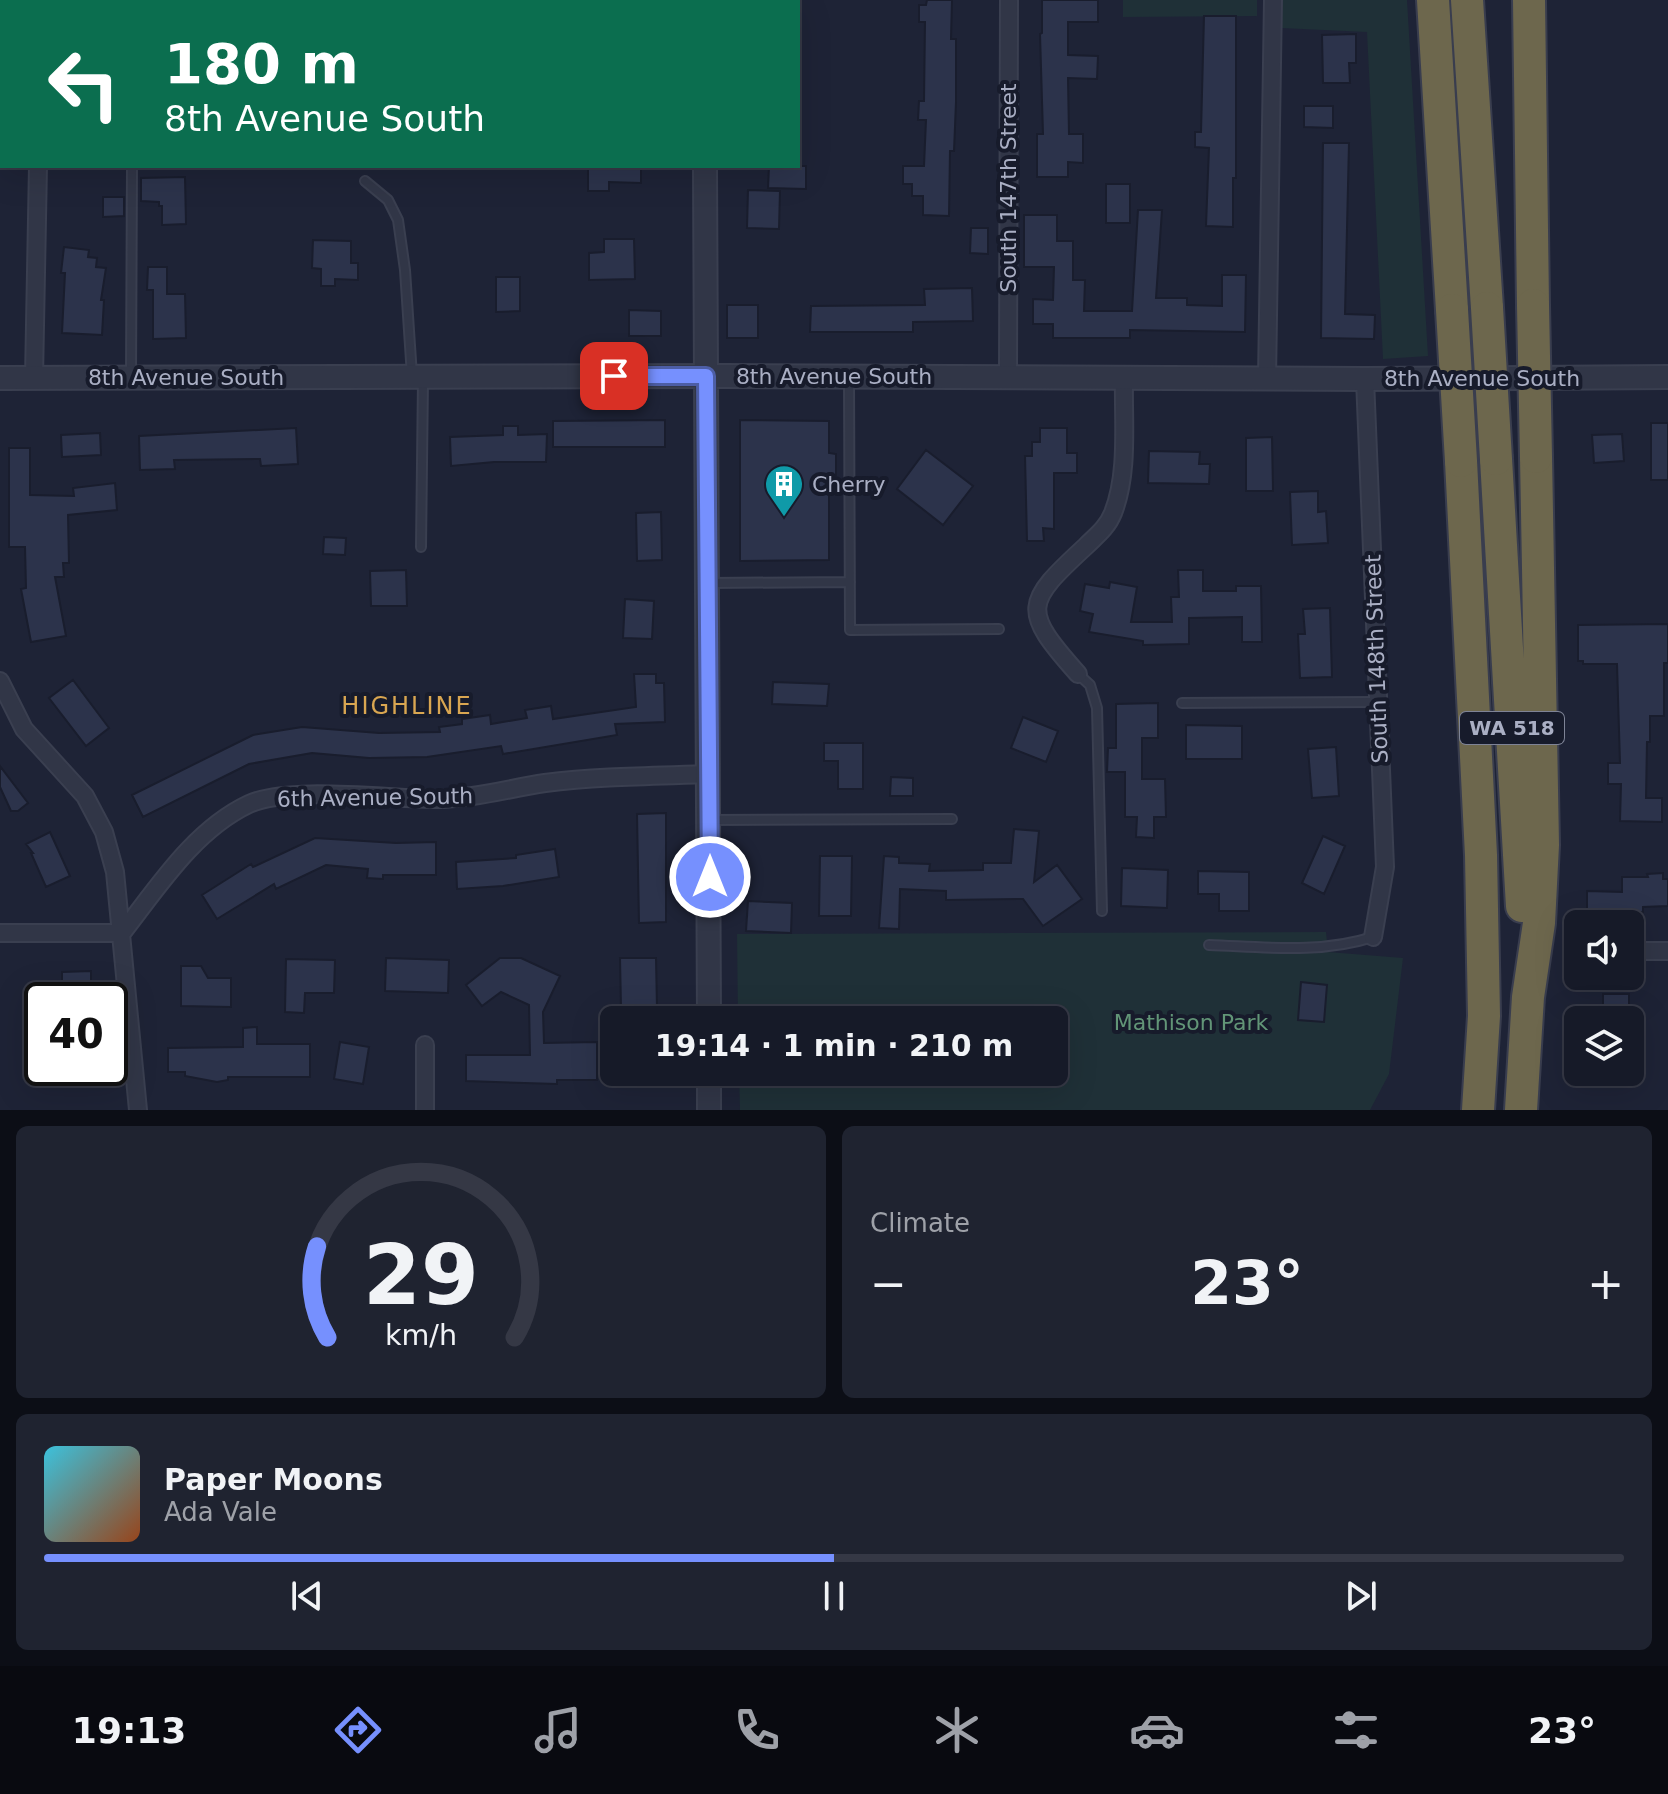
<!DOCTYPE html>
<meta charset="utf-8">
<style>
body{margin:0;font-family:"DejaVu Sans",sans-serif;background:#1f2330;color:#f1f3f6;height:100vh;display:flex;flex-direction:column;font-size:30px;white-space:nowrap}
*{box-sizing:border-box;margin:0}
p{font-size:26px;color:#9ea1a8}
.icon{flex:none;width:44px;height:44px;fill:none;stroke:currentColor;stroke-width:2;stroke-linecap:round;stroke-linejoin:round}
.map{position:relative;height:1110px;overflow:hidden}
.sheet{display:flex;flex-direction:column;gap:16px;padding:16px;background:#0c0e16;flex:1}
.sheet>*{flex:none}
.top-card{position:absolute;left:0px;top:0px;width:800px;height:168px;box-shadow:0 8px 32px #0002,0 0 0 2px #353845;background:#0b6e4f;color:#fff;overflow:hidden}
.buttons{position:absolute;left:1564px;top:910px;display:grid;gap:16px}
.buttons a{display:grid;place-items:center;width:80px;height:80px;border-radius:12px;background:#161a28;box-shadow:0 8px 32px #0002,0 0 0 2px #353845;font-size:40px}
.speed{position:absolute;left:24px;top:982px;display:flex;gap:16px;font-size:40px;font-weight:700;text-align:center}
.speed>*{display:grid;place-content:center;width:104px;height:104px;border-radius:50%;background:#161a28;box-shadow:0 8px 32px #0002,0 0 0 2px #353845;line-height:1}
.speed .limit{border:4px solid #111;border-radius:12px;background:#fff;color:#111}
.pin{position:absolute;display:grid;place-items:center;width:68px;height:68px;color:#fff;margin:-34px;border-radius:16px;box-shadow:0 4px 12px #0006}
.me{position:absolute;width:88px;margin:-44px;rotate:0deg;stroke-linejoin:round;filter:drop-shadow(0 0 6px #0008)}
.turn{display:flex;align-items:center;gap:28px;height:168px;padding:0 32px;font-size:36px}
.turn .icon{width:104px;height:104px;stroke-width:2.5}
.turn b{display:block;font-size:56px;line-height:68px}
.big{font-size:60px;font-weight:700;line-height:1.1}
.sheet .tile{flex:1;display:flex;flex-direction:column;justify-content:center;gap:12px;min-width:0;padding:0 28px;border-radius:12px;background:#1f2330}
.sheet .dial{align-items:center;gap:0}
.dial svg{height:208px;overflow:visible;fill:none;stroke:#353845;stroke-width:7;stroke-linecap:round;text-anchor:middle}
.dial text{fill:#f1f3f6;stroke:none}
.song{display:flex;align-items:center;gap:24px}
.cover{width:96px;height:96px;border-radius:12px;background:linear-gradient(135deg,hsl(190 70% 55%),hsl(20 70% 35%))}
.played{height:8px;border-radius:4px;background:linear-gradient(90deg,#7690fe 50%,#353845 50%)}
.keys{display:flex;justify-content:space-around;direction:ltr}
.heat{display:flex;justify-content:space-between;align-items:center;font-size:44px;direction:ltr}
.sheet .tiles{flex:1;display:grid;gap:16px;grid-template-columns:1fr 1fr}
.tile:last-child{grid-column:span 2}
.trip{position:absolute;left:600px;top:1006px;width:468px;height:80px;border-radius:12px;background:#161a28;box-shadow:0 8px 32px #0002,0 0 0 2px #353845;font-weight:700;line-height:80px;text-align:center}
.dock{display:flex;height:128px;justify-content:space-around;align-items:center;background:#090a10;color:#9ea1a8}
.dock .icon{width:56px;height:56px}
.dock .on{color:#7690fe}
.dock b{font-size:36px;color:#f1f3f6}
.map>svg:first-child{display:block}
.green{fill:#1f3037}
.building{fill:#2c334b;stroke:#191d2d;stroke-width:2}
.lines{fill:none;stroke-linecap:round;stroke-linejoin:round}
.service-casing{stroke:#3a3f50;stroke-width:12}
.minor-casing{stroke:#3a3f50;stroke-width:20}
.tertiary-casing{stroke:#3a3f50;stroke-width:26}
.motorway-casing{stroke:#393d4e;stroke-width:36}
.service{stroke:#313647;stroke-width:8}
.minor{stroke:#313647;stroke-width:16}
.tertiary{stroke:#313647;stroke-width:22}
.motorway{stroke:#6d674d;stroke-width:32}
.motorway-bridge-casing{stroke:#393d4e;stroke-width:36;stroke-linecap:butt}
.motorway-bridge{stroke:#6d674d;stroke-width:32}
.route-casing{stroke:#4d5ea5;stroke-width:20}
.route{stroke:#7690fe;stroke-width:14}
.labels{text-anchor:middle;stroke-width:8;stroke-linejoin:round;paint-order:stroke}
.shield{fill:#171b2b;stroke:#7e8396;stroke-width:2}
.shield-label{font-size:20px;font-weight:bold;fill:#aaafc4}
.street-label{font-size:22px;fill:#aaafc4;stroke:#171b2b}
.poi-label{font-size:22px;fill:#aaafc4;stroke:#171b2b;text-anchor:start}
.park-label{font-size:22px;fill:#629577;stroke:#171b2b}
.neighbourhood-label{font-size:24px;letter-spacing:2px;fill:#d9a651;stroke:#171b2b}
</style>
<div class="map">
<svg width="1668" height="1110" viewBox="0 0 1668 1110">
<rect width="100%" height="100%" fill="#1e2336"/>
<!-- green -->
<path class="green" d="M1123,0H1257V16L1123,17Z
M1281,0H1407L1428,356L1383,359L1367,32L1281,28Z
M1326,932L1328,952L1403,958L1389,1074L1370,1110H740L739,1072H1054V1020H738L737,934Z"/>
<!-- building -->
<path class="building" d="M927,0H952L951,39H956V102L954,151H950L949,216L923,215V196H912V184H903V166H924L926,120H918L919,101H924L925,22H919V5H926Z
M1042,0H1098V22H1068V55L1098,56L1097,79L1068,78L1069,134H1083V163L1068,162V177H1037V134H1043L1040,34L1042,33Z
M1204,16H1236V178H1233V227L1206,226L1209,148L1195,147V132H1201Z
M1356,34V63H1349L1350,83H1323L1322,35Z
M1304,106H1333V128L1304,127Z
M1323,143H1349L1345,314L1375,315L1374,339L1321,338Z
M588,166H641V183L609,182V191H588Z
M769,166H806V189L768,188Z
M185,177L186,224L162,225V206H159V202L141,201V178Z
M1106,184H1130V223H1106Z
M748,190L780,191L779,229L747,228Z
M103,197H124V216L103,217Z
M1138,210H1162L1156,298H1187V305L1222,306V275H1246L1245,332L1130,330V338H1053V324H1033V299L1053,300L1054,267H1024V215H1057V241H1073V280H1085L1084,311H1132Z
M971,228H988V254L970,253Z
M604,239H634L635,279L589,280V253L604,252Z
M313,240L351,241V263H358V280L335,279V286H321V269L312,268Z
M64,247L89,250L88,257L97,258L96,267L106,268L101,300H104L102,335L62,333L65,273H61Z
M148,267H167V294H185L186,338L153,339V290H147Z
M496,277H520V311L496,312Z
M972,288L973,321L913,322V332H810L811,306L925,305L924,289Z
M727,305H758V338H727Z
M629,310L661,311V336H629Z
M665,420V447H553V421Z
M740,420L829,421V453L836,454V475H829V560L740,561Z
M1651,423H1668V480H1651Z
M503,426H518V435L547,434L546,462H494L451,466L450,437L503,435Z
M296,428L298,464L261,466L260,459L174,460L175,469L140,470L139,436Z
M1040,428H1067V453H1077V473H1054V529L1043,528L1044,541H1027L1025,456H1032V442H1040Z
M100,433L101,455L62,457L61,435Z
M1622,434L1624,461L1594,463L1592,435Z
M1272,437L1273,491H1246V438Z
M9,448H30V495L74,496L73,488L115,483L117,510L68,515L69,563H63L64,577H55L66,636L31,642L21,589L26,588L25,547H9Z
M926,450L973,486L943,525L897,489Z
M1149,451L1200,452L1199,464H1210L1209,484L1148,483Z
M1318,491V512L1326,511L1328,543L1292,545L1290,492Z
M661,512L662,560L637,561L636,513Z
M324,537L346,538L345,555L323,554Z
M406,570L407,606H371L370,571Z
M1178,570H1203V591H1236V586H1261L1262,642H1242V617L1189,618V644L1143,645V641L1089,632L1093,614L1080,611L1085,584L1109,588L1110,582L1137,587L1131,622H1172L1171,597H1179Z
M625,599L654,601L652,639L623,638Z
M1330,608L1332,677L1300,678L1298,634H1305L1303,609Z
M1668,624V663H1664V716H1650V742H1647L1646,798H1662V822L1620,821L1621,784H1608V763H1620L1617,664H1583V661H1578V625Z
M634,674H656V683H664L665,722L615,724L617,735L503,754L501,746L427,757L369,758L312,753L249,764L143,817L132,795L253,735L302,727L379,733L440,732L439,727L462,724V719L490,715L491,724L527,718L525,710L551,706L553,719L636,707Z
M73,680L109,728L86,746L49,698Z
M773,682L829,684L827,706L772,704Z
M1158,703V738H1142V779H1165L1166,817H1154V838L1136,837L1137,817H1125V772H1107L1108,748H1116V704Z
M1023,717L1058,731L1046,762L1011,748Z
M1186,725L1242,726V759H1186Z
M824,743H863V789H838V761H824Z
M1336,747L1339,796L1312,798L1308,749Z
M0,766L28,803L18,811H11L0,787Z
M891,777L913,778V796H890Z
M666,813V922L639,923L637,814Z
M1014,829L1039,831L1034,882L1057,865L1082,899L1043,926L1023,899L946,900V891L900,889L899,929L879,928L884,856L899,857V863L930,864L929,871L983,870V863H1011Z
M50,832L70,876L46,887L31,853H33L26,844Z
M1323,836L1345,846L1324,894L1302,883Z
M315,838L396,843L436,842V875H383V879L367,878L368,869L326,865L276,889L274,884L217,919L202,895L251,864L253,867Z
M555,849L559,877L503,886L457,889L456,862L516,858V855Z
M820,856H852L851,916H819Z
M1122,868L1168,870L1167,908L1121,906Z
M1198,871L1249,872V911H1219V894H1198Z
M1663,873V879H1668V906L1643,907V912H1587V891L1622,892V877H1648L1647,874Z
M748,901L792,903L791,933L746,931Z
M386,958L449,960L448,993L385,991Z
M500,958H521L560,976L543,1012L544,1043L597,1042V1080H557V1084L466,1081V1055H530L529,1005L501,992L482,1006L466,985Z
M620,958H656L657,1008H621Z
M286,959L335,960L334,993H305L304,1013L285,1012Z
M181,966H201L208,978H231V1007L181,1006Z
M91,971V1000H62V972Z
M1301,982L1327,985L1324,1022L1298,1020Z
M1603,994H1629V1020H1603Z
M257,1027V1044H310V1077H228V1080L217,1082L185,1076V1072H168V1048L243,1047V1028Z
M340,1042L369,1047L363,1084L334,1079Z"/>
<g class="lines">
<!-- service casing -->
<g class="service-casing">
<path id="service" d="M634,2V0
M365,181L388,200L398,220L405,270L412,376
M131,377L132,166
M849,380L850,630L999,629
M421,547L423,380
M711,583L850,582
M1078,674L1090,685L1097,708L1102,911
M1182,703L1377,702
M711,820L952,819
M1209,945C1264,947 1320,954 1373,937"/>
</g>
<!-- minor casing -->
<g class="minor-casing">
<path id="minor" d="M2,12V13
M1008,377L1009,0
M34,378L38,166
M1267,379L1273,0
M1365,379L1385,867L1373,937
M1078,674C1021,610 1024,603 1086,546C1096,536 1107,528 1113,513C1129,472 1123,422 1124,379
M0,681L24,729L85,796L104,832L115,872L138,1110
M0,933H122C158,887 194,830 249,804C290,785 395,800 443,799C478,798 511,788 545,783C600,776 655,776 710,774
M1630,951H1668
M425,1045V1110"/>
</g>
<!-- tertiary casing -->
<g class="tertiary-casing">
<path id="tertiary" d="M705,0V2
M705,166L709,1020
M0,378L726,376L1365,379L1668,377
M709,1072V1110"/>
</g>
<!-- motorway casing -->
<g class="motorway-casing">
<path id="motorway" d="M1433,0L1452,310
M1467,0L1487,308
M1529,0L1533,305
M1496,459L1522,906
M1461,461L1481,855L1484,1016L1478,1110
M1521,1110L1528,997L1539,923L1543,845L1536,457"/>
</g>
<!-- service -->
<use href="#service" class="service"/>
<!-- minor -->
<use href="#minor" class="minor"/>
<!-- tertiary -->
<use href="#tertiary" class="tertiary"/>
<!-- motorway -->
<use href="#motorway" class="motorway"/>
<!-- motorway-bridge casing -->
<g class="motorway-bridge-casing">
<path id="motorway-bridge" d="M1533,305L1536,457
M1487,308L1496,459
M1452,310L1461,461"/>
</g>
<!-- motorway-bridge -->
<use href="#motorway-bridge" class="motorway-bridge"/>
</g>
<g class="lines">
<!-- route casing -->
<g class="route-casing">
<path id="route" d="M614,376H706L710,877"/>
</g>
<!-- route -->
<use href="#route" class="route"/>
</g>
<!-- icons -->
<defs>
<g id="building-pin" transform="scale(2)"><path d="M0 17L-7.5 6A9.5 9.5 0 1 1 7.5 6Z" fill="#0f9aa8" stroke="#171b2b"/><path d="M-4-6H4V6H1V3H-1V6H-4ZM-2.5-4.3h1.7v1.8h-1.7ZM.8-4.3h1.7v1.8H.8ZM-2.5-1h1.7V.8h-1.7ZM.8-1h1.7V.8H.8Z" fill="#fff"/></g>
</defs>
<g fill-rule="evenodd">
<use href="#building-pin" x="784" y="484"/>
</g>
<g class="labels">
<!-- shield labels -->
<rect class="shield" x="1460" y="712" width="104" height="32" rx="6"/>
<g class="shield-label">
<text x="1512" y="735">WA 518</text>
</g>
<!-- street labels -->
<g class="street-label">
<text transform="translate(1008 188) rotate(-90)" y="8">South 147th Street</text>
<text x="834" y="384">8th Avenue South</text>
<text x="186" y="385">8th Avenue South</text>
<text x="1482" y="386">8th Avenue South</text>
<text transform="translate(1376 659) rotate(-92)" y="8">South 148th Street</text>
<text transform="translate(375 797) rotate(-1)" y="8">6th Avenue South</text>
</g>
<!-- poi labels -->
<g class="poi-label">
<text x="812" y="492">Cherry</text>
</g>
<!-- park labels -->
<g class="park-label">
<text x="1191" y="1030">Mathison Park</text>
</g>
<!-- neighbourhood labels -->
<g class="neighbourhood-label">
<text x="407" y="714">HIGHLINE</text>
</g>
</g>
</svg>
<div class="buttons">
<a><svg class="icon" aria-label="sound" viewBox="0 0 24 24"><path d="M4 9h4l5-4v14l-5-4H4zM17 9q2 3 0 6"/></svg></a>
<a><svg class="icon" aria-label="layers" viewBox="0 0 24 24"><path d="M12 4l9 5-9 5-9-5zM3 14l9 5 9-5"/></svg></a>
</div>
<div class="speed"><div class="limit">40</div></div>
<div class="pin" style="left:614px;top:376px;background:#d93025"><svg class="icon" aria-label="arrive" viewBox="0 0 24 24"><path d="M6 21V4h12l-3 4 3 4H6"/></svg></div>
<svg class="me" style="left:710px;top:877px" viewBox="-20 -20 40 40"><circle r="17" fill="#7690fe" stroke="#fff" stroke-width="3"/><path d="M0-11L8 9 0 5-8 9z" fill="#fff"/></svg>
<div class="trip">19:14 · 1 min · 210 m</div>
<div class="top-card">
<div class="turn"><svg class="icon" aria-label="left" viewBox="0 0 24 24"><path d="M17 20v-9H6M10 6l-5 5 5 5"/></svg><div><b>180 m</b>8th Avenue South</div></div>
</div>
</div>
<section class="sheet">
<div class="tiles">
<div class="tile dial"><svg viewBox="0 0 100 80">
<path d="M14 69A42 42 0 1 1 86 69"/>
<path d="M14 69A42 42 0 0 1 10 34" stroke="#7690fe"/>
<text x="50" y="56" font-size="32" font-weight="700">29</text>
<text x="50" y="72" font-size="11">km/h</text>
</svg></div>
<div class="tile"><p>Climate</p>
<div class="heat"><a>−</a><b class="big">23°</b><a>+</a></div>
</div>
<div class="tile">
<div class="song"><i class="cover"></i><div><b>Paper Moons</b><p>Ada Vale</p></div></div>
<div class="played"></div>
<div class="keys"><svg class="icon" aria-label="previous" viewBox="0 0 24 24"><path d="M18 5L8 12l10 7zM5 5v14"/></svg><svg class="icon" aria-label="pause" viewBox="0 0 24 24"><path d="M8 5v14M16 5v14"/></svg><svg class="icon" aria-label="next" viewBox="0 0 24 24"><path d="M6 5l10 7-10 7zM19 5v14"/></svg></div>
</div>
</div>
</section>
<nav class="dock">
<b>19:13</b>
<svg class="icon on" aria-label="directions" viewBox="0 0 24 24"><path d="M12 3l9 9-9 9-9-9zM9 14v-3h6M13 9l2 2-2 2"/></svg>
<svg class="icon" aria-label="music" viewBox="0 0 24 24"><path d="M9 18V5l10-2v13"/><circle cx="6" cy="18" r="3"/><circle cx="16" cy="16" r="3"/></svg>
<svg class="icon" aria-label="phone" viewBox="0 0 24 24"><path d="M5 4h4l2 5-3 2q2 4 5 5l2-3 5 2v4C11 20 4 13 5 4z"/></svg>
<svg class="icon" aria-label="climate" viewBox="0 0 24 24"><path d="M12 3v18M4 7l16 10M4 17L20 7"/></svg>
<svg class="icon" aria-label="car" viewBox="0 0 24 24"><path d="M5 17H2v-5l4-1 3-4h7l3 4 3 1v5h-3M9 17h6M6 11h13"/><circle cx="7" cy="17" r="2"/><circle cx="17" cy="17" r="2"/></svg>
<svg class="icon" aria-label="filters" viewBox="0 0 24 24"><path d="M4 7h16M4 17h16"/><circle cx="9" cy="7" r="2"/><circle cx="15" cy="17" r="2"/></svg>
<b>23°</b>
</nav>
